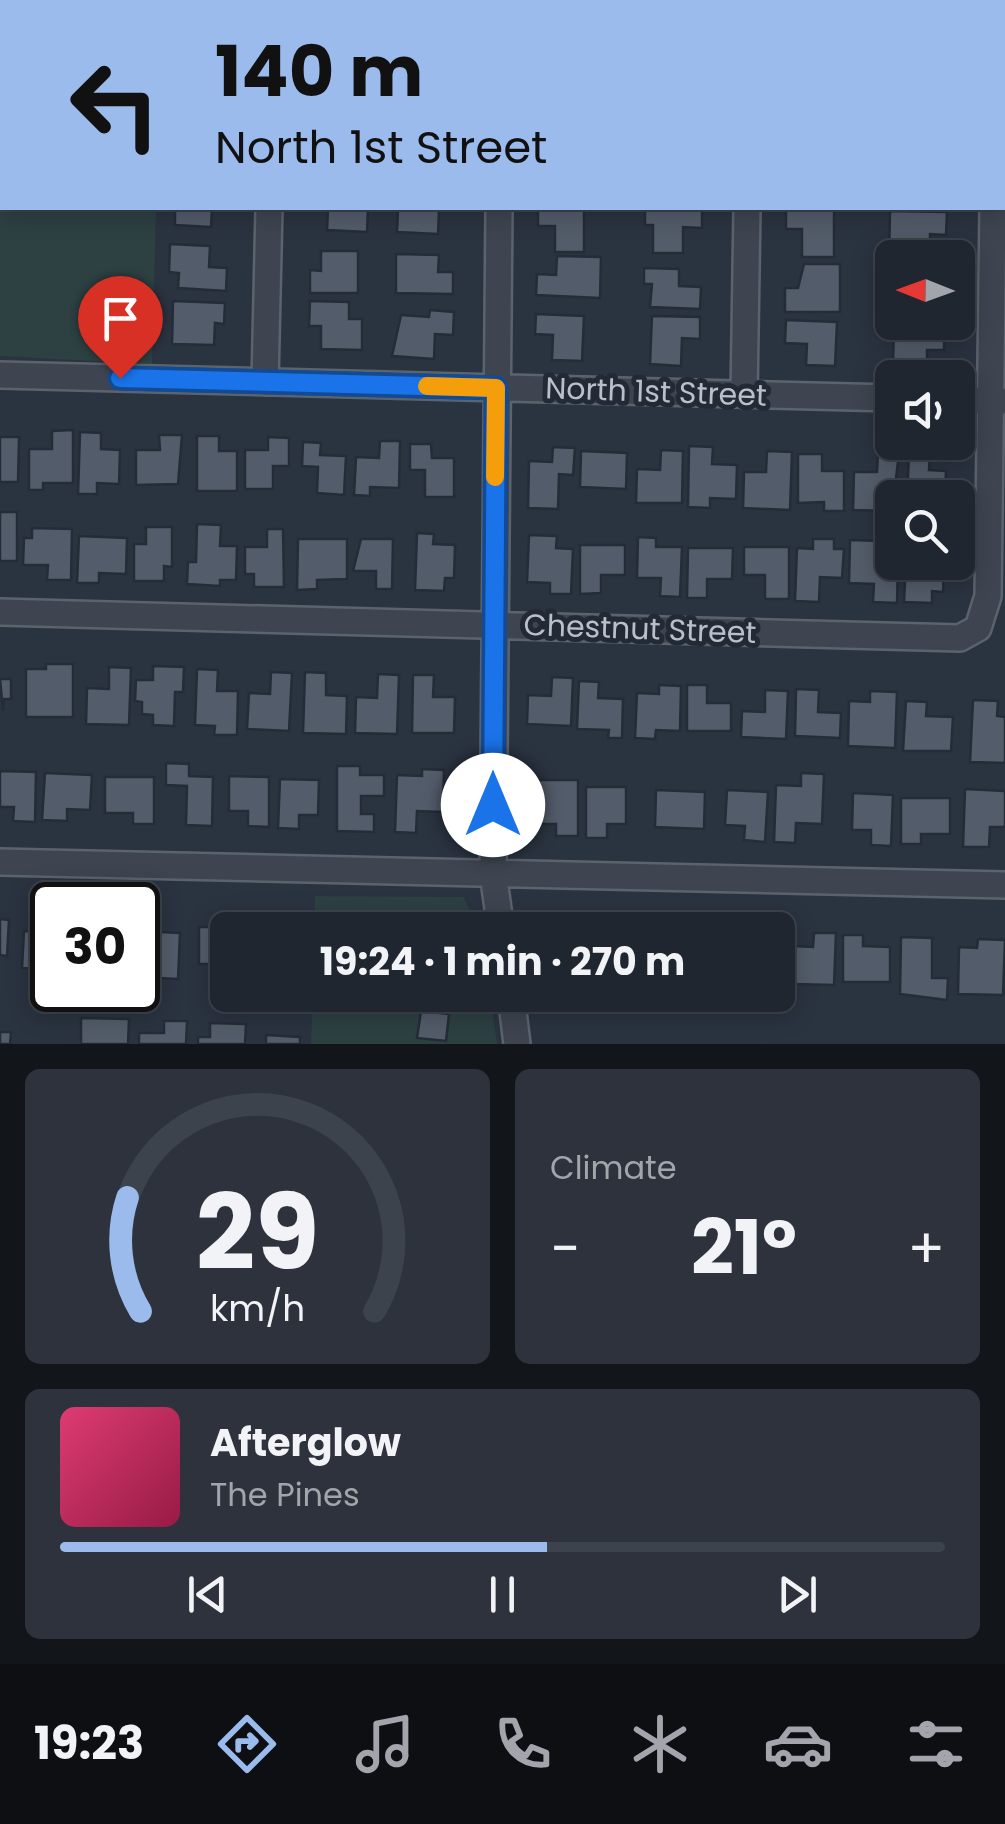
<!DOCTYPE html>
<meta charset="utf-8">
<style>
body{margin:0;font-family:Poppins,sans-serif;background:#2d323c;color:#f1f3f6;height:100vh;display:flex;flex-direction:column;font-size:38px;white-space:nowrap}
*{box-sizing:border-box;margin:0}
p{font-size:32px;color:#a2a5ab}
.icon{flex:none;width:55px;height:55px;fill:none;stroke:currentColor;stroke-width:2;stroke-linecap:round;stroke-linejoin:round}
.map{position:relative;height:1044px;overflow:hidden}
.drawer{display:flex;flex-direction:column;gap:25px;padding:25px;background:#12151a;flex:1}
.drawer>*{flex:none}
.guide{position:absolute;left:0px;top:0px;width:1005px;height:210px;box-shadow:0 5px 25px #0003,0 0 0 2px #3d434c;background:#9cbbed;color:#111;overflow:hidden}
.needle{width:65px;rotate:271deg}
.fabs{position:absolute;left:875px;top:240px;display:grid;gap:20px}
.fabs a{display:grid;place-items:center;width:100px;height:100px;border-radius:15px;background:#202630;box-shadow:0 5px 25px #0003,0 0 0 2px #3d434c;font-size:50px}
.speed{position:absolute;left:30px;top:882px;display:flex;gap:20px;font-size:50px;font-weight:700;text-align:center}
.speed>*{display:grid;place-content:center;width:130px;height:130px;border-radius:50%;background:#202630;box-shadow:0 5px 25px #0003,0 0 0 2px #3d434c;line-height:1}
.speed .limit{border:5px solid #111;border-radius:15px;background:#fff;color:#111}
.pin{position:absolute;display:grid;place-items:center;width:85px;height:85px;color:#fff;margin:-102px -42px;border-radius:50% 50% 50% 0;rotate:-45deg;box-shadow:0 0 10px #0007}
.pin .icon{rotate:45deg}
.me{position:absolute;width:110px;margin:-55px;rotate:0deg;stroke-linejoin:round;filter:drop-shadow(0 0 8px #0008)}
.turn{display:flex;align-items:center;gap:35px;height:210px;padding:0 50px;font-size:45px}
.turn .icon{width:130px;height:130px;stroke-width:2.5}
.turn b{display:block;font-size:70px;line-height:85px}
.big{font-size:75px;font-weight:700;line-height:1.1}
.drawer .widget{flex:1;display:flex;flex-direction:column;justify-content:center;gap:15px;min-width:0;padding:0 35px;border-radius:15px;background:#2d323c}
.drawer .dial{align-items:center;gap:0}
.dial svg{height:260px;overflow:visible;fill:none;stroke:#3d434c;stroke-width:7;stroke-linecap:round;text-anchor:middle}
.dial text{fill:#f1f3f6;stroke:none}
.song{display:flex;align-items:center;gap:30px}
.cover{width:120px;height:120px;border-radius:15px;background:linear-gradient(135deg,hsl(340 70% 55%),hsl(340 70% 35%))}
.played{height:10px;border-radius:5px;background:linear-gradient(90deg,#9cbbed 55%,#3d434c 55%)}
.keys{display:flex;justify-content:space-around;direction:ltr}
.heat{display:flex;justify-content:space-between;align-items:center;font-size:55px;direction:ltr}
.drawer .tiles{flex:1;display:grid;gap:25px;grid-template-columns:1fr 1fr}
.widget:last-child{grid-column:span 2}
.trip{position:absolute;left:210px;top:912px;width:585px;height:100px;border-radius:15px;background:#202630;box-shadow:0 5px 25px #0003,0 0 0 2px #3d434c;font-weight:700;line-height:100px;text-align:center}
.tab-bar{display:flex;height:160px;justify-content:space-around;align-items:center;background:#0d0f13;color:#a2a5ab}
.tab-bar .icon{width:70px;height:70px}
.tab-bar .on{color:#9cbbed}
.tab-bar b{font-size:45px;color:#f1f3f6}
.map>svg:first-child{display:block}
.green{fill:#2d4042}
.building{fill:#535c6a;stroke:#242c37;stroke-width:2.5}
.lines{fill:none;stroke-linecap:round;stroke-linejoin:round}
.minor-casing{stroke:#5b636d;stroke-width:30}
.minor{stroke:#3e4550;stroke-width:25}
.route-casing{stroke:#114b97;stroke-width:25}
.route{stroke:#1a73e8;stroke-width:18}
.slow{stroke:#f59e0b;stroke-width:18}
.labels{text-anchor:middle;stroke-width:10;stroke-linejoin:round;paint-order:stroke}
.street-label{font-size:30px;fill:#bac0ca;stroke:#222a35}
</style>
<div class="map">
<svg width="1005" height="1044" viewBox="0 0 1005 1044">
<rect width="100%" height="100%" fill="#2a3340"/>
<!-- green -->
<path class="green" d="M0,0H161L2,2V208H156L152,364L0,356Z
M315,896L463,897L480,930H314Z
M313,995H490L497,1044H311Z"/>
<!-- building -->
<path class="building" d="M192,0H233V2H192Z
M542,0H603V2H542Z
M653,0H701V2H653Z
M803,0H852V2H803Z
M893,0H934V2H893Z
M175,208H212L211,227L175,225Z
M328,208H368L367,232L327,230Z
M407,208H455L439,210L438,234L397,232L398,209Z
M538,208H584V252H555V226H538Z
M645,208H702V228L683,227V253H653V225H645Z
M786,208H834V257H802V229H786Z
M890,211L947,212L946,235L930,234V258L889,259Z
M170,244L210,246L209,267L227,268L226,291L178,288L179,273L169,272Z
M321,251H358V293H310V270L321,271Z
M396,254L439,255L438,272H453V294L396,293Z
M557,256L601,257L600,298L536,295L537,274L556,275Z
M804,264H840V312H785V288H798Z
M644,268L679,269V286L701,287L700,309L650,307L652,284H644Z
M892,274V313H888L889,290H883V277Z
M173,301L225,303L224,324L215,323L214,345L172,344Z
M310,301L349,302V319H362V350L321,349V326H309Z
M430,310L454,312L453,335L435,334L434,359L392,356L401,315L429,317Z
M536,314L584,316L582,361L552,360L553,335L535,334Z
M652,316L700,317V339L682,338L681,366L650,364Z
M786,320L837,322L835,366L806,365L807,344L785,343Z
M894,323L944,325V350H927V367L893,366Z
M73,430V483H43V490H29V449H52V431Z
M80,432L101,433V449L120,450L119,484L97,483V494H78Z
M159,435H182L178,484L136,485V450H160Z
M197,436H219V451H237V491H197Z
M0,437H19L18,482H0Z
M268,437L289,438V466H273V489H245V450H268Z
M380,441H400L399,488L370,487V496L354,495L356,457L379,458Z
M303,442L321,443L320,455L346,456L344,495L317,493L318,467L302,466Z
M410,444H431L432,458H454V497H425V470H410Z
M689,446L713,447L712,464L737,465L736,499L710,498V508L688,507Z
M553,447L575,448L573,475L559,474L558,509L528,508L529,461L552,462Z
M661,450L683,451L682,503H636L637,469L660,470Z
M581,451L627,453L626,489L580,487Z
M767,451L792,452L790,510L743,508L744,472H766Z
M909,453L930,454L929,470L946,471L945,498H907Z
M798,454H822V471H844V511H824V502L798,503Z
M878,454H899L892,511L853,510L854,472H877Z
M0,512H17V561H0Z
M197,524L221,525L220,546H237L236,580H220V586L187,584L188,562H196Z
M146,527H172V567L164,566V581H134V544H146Z
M32,528L72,529L71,580H47L48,565H23L24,538H32Z
M267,529H283L284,587H254V574H245V547H267Z
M417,533L434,534L433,544L455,545L454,578H445L444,591L415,590Z
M529,535L557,536L556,548L573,549L571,594H550V583L527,582Z
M79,536L127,538L126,574L99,573V583H77Z
M638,537L656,538V547H682L680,597L660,596L661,578H637Z
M298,539H347V579L317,580V589L297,590Z
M361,539H393L392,589H376V571H353Z
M813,539H834V549H844L842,578L820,577L819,602L795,601L797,548L813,549Z
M850,540L882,541L881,560L898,562L897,603L873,602L874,584L849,583Z
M580,545H625V575H601V593L580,594Z
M744,547H789V599H765V575H744Z
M688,548H733L732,579H707V598H687Z
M906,562H944L943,592L932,591V603L904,602Z
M46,664H73V717H26V669H46Z
M153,666L184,667L183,692H175L174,726L153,725V715L142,714V702L135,701L136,680H153Z
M109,667L131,668L129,725L86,724L87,688L109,689Z
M197,669L218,670L217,691H238L237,735H214L215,726L195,725Z
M271,672L292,673L289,731L247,729L249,693L270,694Z
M305,672L326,673V695L347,696L346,734L303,733Z
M378,674L399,675L397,734L355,733L356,697L377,698Z
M413,675H434L433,697H455L454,733H412Z
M552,677L573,678L571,726L527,724L528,695L551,696Z
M0,679H11V699H4L3,711Z
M579,681L599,682L598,698L623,699L622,738H608L609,730L577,729Z
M659,685L681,686L680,731L656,730L655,739L635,738L637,693L659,694Z
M687,685H707V703H731V731H687Z
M796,689L819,690L818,712L841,713L840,738L795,736Z
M765,690L788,691L786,739L741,737L742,711L765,712Z
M870,691L897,692L895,748L848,746L849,701L870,702Z
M973,700L998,701L997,716L1005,717V763L970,762Z
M906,701L927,702L926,716L953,717L951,751H903Z
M166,763L189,764V776L213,777L212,826L186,825L187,786L166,785Z
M337,766H360V775H384V796H361V814H374V832L337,831Z
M422,769L444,770L443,812L417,811L416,833L395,832L397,775L422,776Z
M0,771L36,772L35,822L13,821L14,807H0Z
M45,773L92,775L90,810L67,809V821L42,820Z
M801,773L824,774L822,824L796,823L795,843L774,842L776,785L801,786Z
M229,776L269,777V827L248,826V811H229Z
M105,777H154V824H133V813H105Z
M280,779L319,780L318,815H299V829L278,828Z
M530,780H578V836H556V824H530Z
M586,787H626V824H607V838H586Z
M965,789L1005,791V827H990L989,847H963Z
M656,790L705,792L704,829L655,827Z
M727,790L768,792L765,842L744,840L745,826L725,825Z
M853,793L893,795L891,846L871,845V830H852Z
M901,798H950V834H921V844H901Z
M50,913L52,969L22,968L24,931L50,932Z
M139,914L161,915L160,932L180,933L178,979L138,977Z
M227,917H247V930H228V964H199V927H227Z
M0,919L9,920L7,956L0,955Z
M270,920L292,921L291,929L308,930H269Z
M814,933H836L834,985L793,984L794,946L813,947Z
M843,935H863V946L890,947V982H843Z
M901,937L932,938V978H948L947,1000L900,994Z
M978,939L1005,940L1003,995L958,994L959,947L977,948Z
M421,1011L449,1014L446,1041L417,1038Z
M81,1018L129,1019L128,1044H81Z
M164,1021H187L186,1044H139V1033H164Z
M210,1023L246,1024L245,1044H198V1037H210Z
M0,1032H11L10,1044H0Z
M266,1035L300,1037V1044H266Z"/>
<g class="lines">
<!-- minor casing -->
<g class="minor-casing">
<path id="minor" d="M273,2V0
M503,2V0
M750,2V0
M996,2V0
M499,208L493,873L501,930
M0,375L892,398
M265,382L269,208
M744,395L747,208
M958,400L1002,401
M0,612L960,638L978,628L988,596L993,208
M0,862L1005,885
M511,995L517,1044"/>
</g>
<!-- minor -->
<use href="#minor" class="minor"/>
</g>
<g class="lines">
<!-- route casing -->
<g class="route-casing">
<path id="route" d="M120,378L496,388L493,805"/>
</g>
<!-- route -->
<use href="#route" class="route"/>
<!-- slow -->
<path class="slow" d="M427,386L496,388L495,477"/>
</g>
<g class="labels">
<!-- street labels -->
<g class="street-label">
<text transform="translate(656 392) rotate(2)" y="10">North 1st Street</text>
<text transform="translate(640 629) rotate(2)" y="10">Chestnut Street</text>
</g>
</g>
</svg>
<div class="fabs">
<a><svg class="needle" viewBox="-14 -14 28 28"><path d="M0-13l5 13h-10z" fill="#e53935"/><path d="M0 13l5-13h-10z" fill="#a2a5ab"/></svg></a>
<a><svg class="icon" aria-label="sound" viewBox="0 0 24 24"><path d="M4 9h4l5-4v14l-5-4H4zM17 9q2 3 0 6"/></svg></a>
<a><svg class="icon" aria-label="search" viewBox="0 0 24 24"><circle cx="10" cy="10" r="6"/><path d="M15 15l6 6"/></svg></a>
</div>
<div class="speed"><div class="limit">30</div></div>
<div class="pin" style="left:120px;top:378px;background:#d93025"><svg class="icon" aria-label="arrive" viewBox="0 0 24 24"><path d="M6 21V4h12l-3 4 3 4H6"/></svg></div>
<svg class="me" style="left:493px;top:805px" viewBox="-20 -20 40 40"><circle r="19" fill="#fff"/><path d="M0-13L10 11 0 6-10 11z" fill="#1a73e8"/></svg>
<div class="trip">19:24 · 1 min · 270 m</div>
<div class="guide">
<div class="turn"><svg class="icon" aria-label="left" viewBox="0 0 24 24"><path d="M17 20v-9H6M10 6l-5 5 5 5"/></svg><div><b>140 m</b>North 1st Street</div></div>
</div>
</div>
<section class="drawer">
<div class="tiles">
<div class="widget dial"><svg viewBox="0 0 100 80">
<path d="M14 69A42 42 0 1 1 86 69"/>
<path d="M14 69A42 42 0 0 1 10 34" stroke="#9cbbed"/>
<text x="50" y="56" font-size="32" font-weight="700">29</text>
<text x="50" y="72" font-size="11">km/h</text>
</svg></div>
<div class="widget"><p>Climate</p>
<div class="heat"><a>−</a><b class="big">21°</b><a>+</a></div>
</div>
<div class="widget">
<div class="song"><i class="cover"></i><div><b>Afterglow</b><p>The Pines</p></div></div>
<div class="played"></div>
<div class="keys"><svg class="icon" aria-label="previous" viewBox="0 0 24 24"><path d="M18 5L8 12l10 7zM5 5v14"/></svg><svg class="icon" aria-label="pause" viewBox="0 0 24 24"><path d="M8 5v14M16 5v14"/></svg><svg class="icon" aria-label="next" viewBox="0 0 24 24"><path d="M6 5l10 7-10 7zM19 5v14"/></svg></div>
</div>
</div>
</section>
<nav class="tab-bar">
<b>19:23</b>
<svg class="icon on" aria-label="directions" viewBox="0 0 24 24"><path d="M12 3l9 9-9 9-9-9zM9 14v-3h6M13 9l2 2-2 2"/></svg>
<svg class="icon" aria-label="music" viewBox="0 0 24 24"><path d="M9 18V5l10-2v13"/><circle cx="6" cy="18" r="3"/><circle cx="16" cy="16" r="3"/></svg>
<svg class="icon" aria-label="phone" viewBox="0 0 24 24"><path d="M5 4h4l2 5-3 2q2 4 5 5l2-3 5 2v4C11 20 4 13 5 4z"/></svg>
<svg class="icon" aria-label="climate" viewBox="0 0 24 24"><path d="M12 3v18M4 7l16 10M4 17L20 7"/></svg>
<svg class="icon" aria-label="car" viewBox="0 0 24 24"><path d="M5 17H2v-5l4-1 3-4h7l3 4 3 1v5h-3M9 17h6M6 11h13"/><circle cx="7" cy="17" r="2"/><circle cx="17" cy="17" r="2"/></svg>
<svg class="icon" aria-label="filters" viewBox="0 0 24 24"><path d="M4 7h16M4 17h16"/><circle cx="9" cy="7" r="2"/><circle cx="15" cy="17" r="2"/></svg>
</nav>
